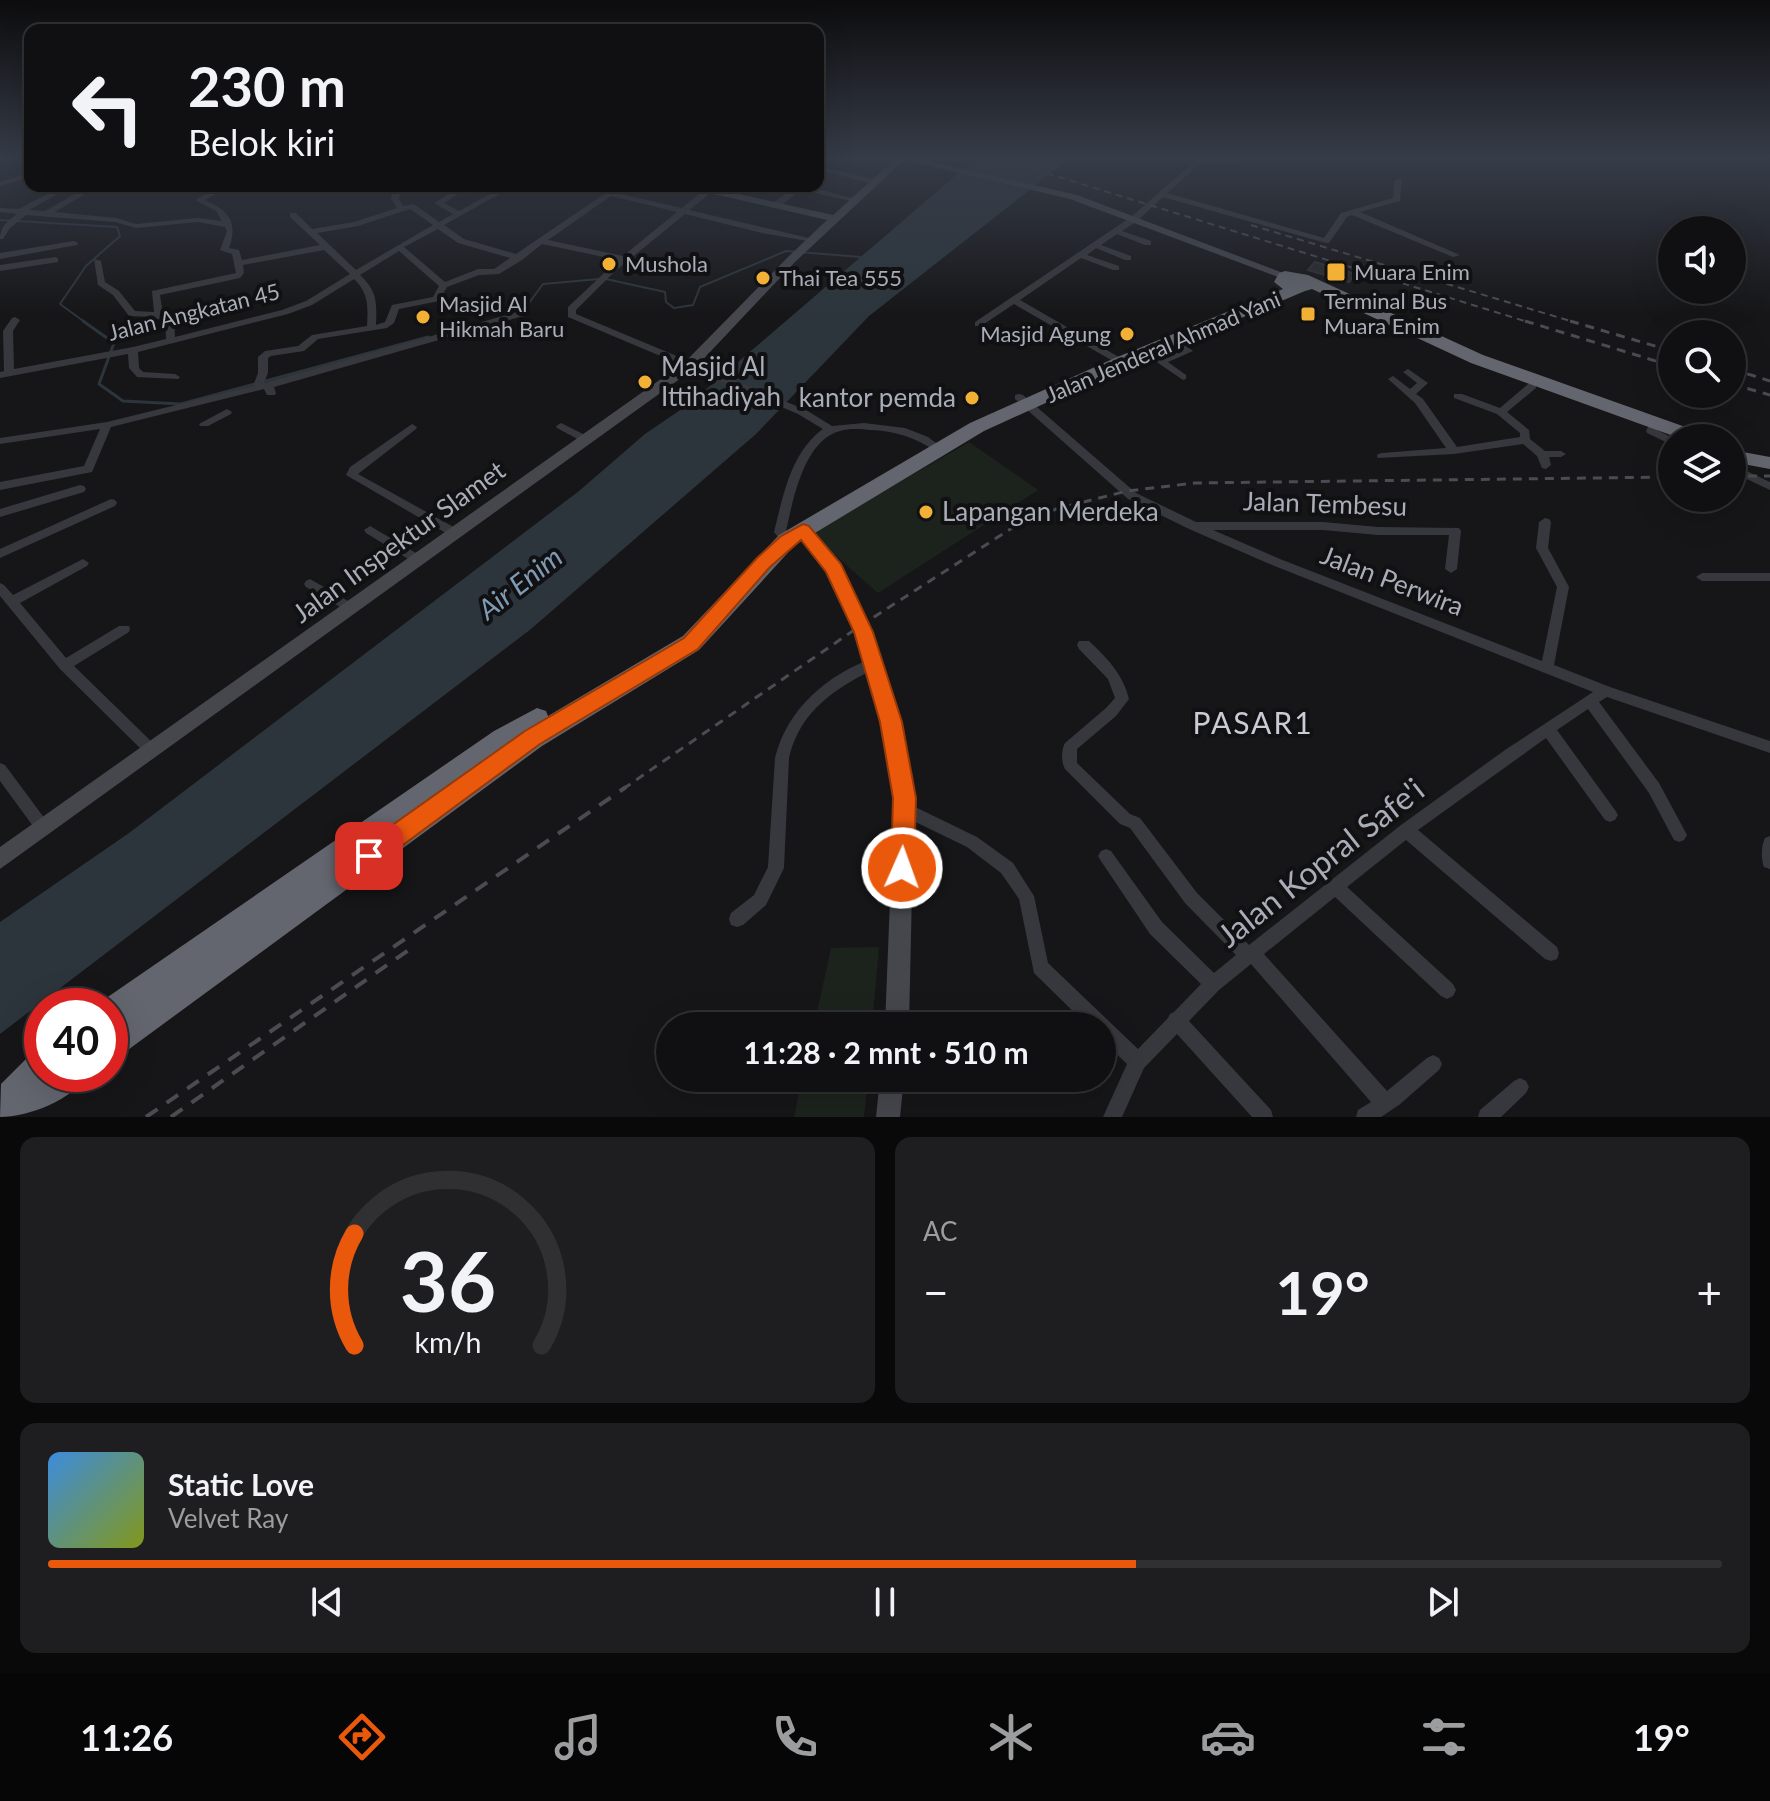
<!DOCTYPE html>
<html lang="id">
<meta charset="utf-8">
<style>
body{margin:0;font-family:Lato,sans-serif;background:#1e1e20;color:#f1f3f6;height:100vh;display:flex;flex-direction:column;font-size:30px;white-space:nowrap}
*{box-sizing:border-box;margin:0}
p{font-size:26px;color:#9c9d9f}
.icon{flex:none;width:44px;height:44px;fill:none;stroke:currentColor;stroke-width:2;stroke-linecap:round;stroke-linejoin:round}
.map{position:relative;height:1117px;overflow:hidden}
.sheet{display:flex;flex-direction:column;gap:20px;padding:20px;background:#09090a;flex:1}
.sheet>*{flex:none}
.banner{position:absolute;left:24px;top:24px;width:800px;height:168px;border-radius:16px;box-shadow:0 8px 32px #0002,0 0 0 2px #303032;background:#101012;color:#f1f3f6;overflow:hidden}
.controls{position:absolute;left:1658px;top:216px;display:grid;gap:16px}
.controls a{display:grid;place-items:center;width:88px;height:88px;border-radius:50%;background:#101012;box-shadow:0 8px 32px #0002,0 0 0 2px #303032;font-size:40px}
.speed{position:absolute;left:24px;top:988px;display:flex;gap:16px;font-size:40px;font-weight:700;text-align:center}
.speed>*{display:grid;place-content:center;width:104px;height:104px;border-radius:50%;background:#101012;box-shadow:0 8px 32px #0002,0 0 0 2px #303032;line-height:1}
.speed .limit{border:12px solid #d22;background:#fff;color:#111}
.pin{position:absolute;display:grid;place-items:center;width:68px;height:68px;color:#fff;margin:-34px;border-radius:16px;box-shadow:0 4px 12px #0006}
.me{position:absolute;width:88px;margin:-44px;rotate:2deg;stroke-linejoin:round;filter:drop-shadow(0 0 6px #0008)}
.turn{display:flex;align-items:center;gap:28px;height:168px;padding:0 32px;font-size:36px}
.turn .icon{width:104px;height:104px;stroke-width:2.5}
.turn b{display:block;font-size:56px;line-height:68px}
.big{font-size:60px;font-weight:700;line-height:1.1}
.sheet .tile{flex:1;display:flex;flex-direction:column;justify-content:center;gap:12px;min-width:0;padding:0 28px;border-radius:16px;background:#1e1e20}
.sheet .dial{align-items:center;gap:0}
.dial svg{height:208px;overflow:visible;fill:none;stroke:#303032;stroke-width:7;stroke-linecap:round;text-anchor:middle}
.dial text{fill:#f1f3f6;stroke:none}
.song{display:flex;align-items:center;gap:24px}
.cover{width:96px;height:96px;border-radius:12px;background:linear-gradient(135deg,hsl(210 70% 55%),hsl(70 70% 35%))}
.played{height:8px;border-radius:4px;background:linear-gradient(90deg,#ea580c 65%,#303032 65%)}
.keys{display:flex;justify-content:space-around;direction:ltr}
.heat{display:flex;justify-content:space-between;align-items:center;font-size:44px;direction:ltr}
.sheet .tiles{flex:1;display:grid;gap:20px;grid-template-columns:1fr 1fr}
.tile:last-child{grid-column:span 2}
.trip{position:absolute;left:656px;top:1012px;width:460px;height:80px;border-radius:40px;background:#101012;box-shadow:0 8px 32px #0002,0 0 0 2px #303032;font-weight:700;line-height:80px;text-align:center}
.tabs{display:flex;height:128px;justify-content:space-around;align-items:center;background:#060607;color:#9c9d9f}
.tabs .icon{width:56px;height:56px}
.tabs .active{color:#ea580c}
.tabs b{font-size:36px;color:#f1f3f6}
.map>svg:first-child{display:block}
.green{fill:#1c231d}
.water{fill:#2c353c}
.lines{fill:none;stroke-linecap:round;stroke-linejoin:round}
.stream-far1{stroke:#2c353c;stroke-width:2}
.stream{stroke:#2c353c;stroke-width:3}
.building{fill:#29292c;stroke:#303034;stroke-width:2}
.street{fill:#37383d;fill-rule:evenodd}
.secondary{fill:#45474d;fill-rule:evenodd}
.highway{fill:#63666e;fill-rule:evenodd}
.rail-far2{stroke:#4a4c52;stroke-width:2;stroke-dasharray:7 5;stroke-linecap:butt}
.rail-far1{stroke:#4a4c52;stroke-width:3;stroke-dasharray:9 7;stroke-linecap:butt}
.rail{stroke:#4a4c52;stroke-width:4;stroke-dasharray:14 11;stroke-linecap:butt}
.route{fill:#ea580c;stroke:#983908;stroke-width:2}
.poi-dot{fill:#f2b134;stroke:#111113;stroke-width:3}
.labels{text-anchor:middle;stroke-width:8;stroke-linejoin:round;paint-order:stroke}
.far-poi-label{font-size:22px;fill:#a8adb8;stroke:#111113;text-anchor:start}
.far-street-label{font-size:22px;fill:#a8adb8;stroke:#111113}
.poi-label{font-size:26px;fill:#a8adb8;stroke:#111113;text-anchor:start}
.street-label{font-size:26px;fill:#a8adb8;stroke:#111113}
.water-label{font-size:28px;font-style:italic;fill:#7f9bb3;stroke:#111113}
.quarter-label{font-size:30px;letter-spacing:2px;fill:#c9ccd4;stroke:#111113}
.near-street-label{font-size:32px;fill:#a8adb8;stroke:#111113}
</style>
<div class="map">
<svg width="1770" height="1117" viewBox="0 0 1770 1117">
<rect width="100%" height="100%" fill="#161618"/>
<!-- green -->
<path class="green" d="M969,442L1038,490L878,593L811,534Z
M879,947L872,1026H814L831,948Z
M802,1078H868L864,1117H794Z"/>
<!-- water -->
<path class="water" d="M975,159H1069L869,316L756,434L531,629L0,1034V922L129,833L579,491L645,434L689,404Z"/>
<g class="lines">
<!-- stream-far1 -->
<path class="stream-far1" d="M0,220L117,227L120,236L86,266L60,304L86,323
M606,279L665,292L666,302L674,308L693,305L700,287L786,251L861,257
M517,313L523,311L543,284L599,279"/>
<!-- stream -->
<path class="stream" d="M83,321L114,343L99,384L123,401L181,404L255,384
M262,382L428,337"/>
</g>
<!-- building -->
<path class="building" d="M1315,262L1355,274L1349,282L1308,270Z"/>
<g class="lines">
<!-- street -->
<path class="street" d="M1197,159H1280L1276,161L1200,164L1167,193L1324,238L1341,213L1393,198L1395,180L1402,178L1400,201L1360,212L1460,255L1453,257L1352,215L1347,217L1329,243H1326L1163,197L1137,221L1122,231L1151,241V245H1145L1117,234L1101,245L1131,256V260H1125L1096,248L1087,255L1119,266V270H1113L1081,258L1020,300L1124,360V364H1118L1014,304L981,326H975V322L1131,217Z
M818,166L878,180L879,182L875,184L818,170Z
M30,173V177L0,186V182Z
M62,186H72L29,210L45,211L89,186H98L55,212L116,218L136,224L198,218L222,221L216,211L195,200L210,192L206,186H214L218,193L205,200C230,211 238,223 229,248L239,250L242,260L320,245L290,217V213H296L312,229L354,222L397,208L391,199L394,186H402L399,199L403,206L414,204L439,222L453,214L434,203L462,186H471L444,203L459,211L504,186H514L444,225L464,239L516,254L616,186H625L616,193L682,208L703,191L687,186L712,188V192L689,210L817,240L813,242L762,233L685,214L614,272L576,310V314L806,410L832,426L864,423L905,428L928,437L944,449L939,452L935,451C915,437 895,431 871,430C861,429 849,428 840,431C804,440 793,500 786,531L793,540L787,544L783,543L774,532C783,496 791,452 823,429L798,414L568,317V307L618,260L542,244L522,260L499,274L479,275L447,287L439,301L399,309L394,323L387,328L318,339L304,351L271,356L268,358V373L264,383L517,312H523V316L274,387L276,393L275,395H267L264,389L111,427L92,472L0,490V482L84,466L100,429L0,444V438L107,422L253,386L258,373V357L265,351L298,346L312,335L367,326C368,307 369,293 354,279L312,305L288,314L138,352L139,368L143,372L175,374L180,377L178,379L137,377L129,368L128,354L0,378V372L4,371L3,331L12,318L15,317L20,320L13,331L14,369L133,347L166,339L165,321L151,317L129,316L113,295L98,285L94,259L101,261L105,282L119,291L135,311L154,312L152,291L236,273L232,254L220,250L227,231L225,227L198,222L136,228L115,222L26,215L10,228L3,239H0C0,226 7,222 17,214L0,212V208L19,209ZM611,196L677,212L623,256L548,240ZM410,209L433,225L356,270L317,233L358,226ZM438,229L458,243L510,258L494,269H478L445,282L404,247ZM324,250L350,274L306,301L282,310L175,337L174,319L163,315L160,295L240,278L244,273L243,265ZM399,251L439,286L433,297L392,305L385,322L376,325C377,302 377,291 360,275Z
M789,186H805L860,200L856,202L801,190L778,208H772V204L793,188Z
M74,241L78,243L77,245L0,259V253Z
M55,257L58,258V262L0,271V265Z
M1175,337L1193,351L1168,362L1186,375V379L1183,380L1142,352L1147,349L1162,358L1181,350L1170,340Z
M1408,369L1428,383L1416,394L1423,399L1457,447L1520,437V433L1497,414L1454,398V394H1462L1500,408L1528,384H1536V388L1507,412L1529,430L1530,439L1545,451H1561L1566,454L1561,457H1549L1551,465L1546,469L1542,468L1537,456L1523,444L1454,454L1378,458L1377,456L1378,454L1382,453L1446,448L1415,403L1388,379L1393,376L1410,389L1417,383L1403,372Z
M1019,394L1023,395L1136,493L1196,522H1323L1378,527L1459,528L1461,531L1457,569L1451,573L1445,569L1449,535H1378L1323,530H1213L1280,559L1542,661L1557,587L1536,548L1539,522L1545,518L1549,519L1551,522L1548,548L1569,587L1554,665L1610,687L1770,741V753L1607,697L1599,702L1659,783L1687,835L1684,840L1679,842L1674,840L1649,793L1588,709L1557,730L1615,810L1618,815L1615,820L1610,822L1605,820L1546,738L1418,830L1557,947L1559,953L1557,959L1551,961L1545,959L1406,840L1347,887L1453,984L1456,990L1453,996L1447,999L1441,996L1335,897L1264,954L1387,1091L1427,1058L1433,1055L1439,1058L1442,1064L1439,1070L1399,1105L1381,1117H1356L1358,1110L1371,1102L1251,964L1219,990L1189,1021L1271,1110L1273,1117H1252L1177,1034L1144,1068L1122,1117H1103L1127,1064L1102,1040V1026H1088L1034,973L1019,899L1001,873L967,847L899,814L897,809L899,804L904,802L909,804L977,837L1013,863L1034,896L1048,963L1138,1049L1168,1018L1170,1014L1174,1012L1201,984L1150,934L1101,861L1098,856L1101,851L1106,849L1111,851L1162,922L1214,973L1236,955L1185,903L1130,828L1120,824L1065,769C1061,762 1061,750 1065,743L1106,708L1115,698L1108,679L1079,649L1077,645L1079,641H1089C1107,658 1123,674 1129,699L1116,716L1077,749V763L1130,814L1140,818L1197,893L1249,945L1401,825L1505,750L1593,692L1272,565L1189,529L1128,499L1015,399V395Z
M227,409L232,412L231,414L208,426H200L199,424Z
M1654,422L1659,425L1657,430L1673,438L1672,445L1647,433L1646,431L1650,423Z
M561,423L591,438L592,440L591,442H583L557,428L556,426Z
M412,424L417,427L416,429L358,474L459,530L461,533L459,536H451L346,475L350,467Z
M1732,464L1770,482V490L1732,472Z
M80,485L84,486L86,489L84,492L0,517V509Z
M111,499L115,500L117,503L115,506L0,558V549Z
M370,526L421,556L423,559L421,562H413L366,533L364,530Z
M83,559L89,563L87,566L20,603L66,658L119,626H129L130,629L129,632L74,666L157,747L159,751L157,755L152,757L147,755L60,669L0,596V583L4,585L13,595Z
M1702,573H1770V581H1702L1696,577Z
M310,579L355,605L357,608L355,611H347L306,587L304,584L306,581Z
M873,658L878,659L880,663L878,667C836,688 800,710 789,758L784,868L766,905L743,925L737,927L731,925L729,919L731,913L754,895L768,867L775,758C787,709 827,675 873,658Z
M0,763L5,765L48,823L51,828L48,833L43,835L38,833L0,781Z
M1770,836V869L1764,867C1761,859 1761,846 1765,838Z
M1520,1078L1526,1081L1529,1087L1526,1093L1501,1117H1478L1480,1110L1514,1081Z"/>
<!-- secondary -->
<path class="secondary" d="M895,159H920L1077,195L1291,276L1281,278L1070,199L904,160L795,262L695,368L0,869V847L685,362L787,258L827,220L705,192L704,190L707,186H718L716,189L833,215Z
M803,526L809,527L842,569L872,632L900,722L914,798L909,1026H885L894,798L882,722L854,632L827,572L795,531Z
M880,1078H904L900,1117H876Z"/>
<!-- highway -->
<path class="highway" d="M1285,271L1308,275L1483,355L1705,434L1708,438H1679L1471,363L1312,289L1305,291L1127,366L984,431L795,545L699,650L542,746L121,1055L110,1060V1006H97L99,1003L494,731L537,708L546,711L548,716L683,636L779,535L970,423L1115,358L1283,289L1274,282L1279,273Z
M1732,450L1770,457V469L1732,462Z
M42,1050V1074H86C75,1100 27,1117 0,1117L1,1084L30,1055Z"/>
<!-- rail-far2 -->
<path class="rail-far2" d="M1001,159L1531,323
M1251,225L1577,323"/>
<!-- rail-far1 -->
<path class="rail-far1" d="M1525,321L1672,366
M1570,321L1672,351
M1732,369L1770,381
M1732,384L1770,395
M1732,476H1770
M623,789L860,626L1012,528L1056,509L1127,491L1195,483L1672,477"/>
<!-- rail -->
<path class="rail" d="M146,1117L626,787
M171,1117L410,949"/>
</g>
<!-- sky -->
<linearGradient id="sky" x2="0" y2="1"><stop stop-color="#0c0c0d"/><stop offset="0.5" stop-color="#363c48"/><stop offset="1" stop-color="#363c48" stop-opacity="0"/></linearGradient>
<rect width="1770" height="315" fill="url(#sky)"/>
<!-- route -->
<path class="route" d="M803,524L809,526L841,564L873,632L902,722L916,798L914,868L911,876L902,879L894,876L891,868L893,798L880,722L854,632L826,572L801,540L770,567L698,649L540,744L377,864L369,867L360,864L357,856L360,848L525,731L684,638L757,558L781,536Z"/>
<!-- markers -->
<g class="poi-dot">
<circle cx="609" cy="264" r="8"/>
<rect x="1326" y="262" width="20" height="20" rx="4"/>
<circle cx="763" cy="278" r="8"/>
<rect x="1300" y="306" width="16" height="16" rx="4"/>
<circle cx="423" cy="317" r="8"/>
<circle cx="1127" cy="334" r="8"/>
<circle cx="645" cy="382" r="8"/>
<circle cx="972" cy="398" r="8"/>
<circle cx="926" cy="512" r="8"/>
</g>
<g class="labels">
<!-- far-poi labels -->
<g class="far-poi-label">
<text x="625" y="272">Mushola</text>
<text x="1354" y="280">Muara Enim</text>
<text x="779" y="286">Thai Tea 555</text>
<text x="1324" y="309">Terminal Bus<tspan x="1324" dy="25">Muara Enim</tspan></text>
<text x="439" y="312">Masjid Al<tspan x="439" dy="25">Hikmah Baru</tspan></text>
<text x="1111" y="342" text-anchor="end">Masjid Agung</text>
</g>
<!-- far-street labels -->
<g class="far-street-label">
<text transform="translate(194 312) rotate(-14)" y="8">Jalan Angkatan 45</text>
<text transform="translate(1163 347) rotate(-23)" y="8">Jalan Jenderal Ahmad Yani</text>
</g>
<!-- poi labels -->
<g class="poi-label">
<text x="661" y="376">Masjid Al<tspan x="661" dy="30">Ittihadiyah</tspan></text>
<text x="956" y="407" text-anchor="end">kantor pemda</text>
<text x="942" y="521">Lapangan Merdeka</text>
</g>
<!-- street labels -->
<g class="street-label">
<text transform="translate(1325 504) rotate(2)" y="9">Jalan Tembesu</text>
<text transform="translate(399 542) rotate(-36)" y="9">Jalan Inspektur Slamet</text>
<text transform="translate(1392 581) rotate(21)" y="9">Jalan Perwira</text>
</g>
<!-- water labels -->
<g class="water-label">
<text transform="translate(520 583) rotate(-38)" y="10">Air Enim</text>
</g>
<!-- quarter labels -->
<g class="quarter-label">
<text x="1253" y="734">PASAR1</text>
</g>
<!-- near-street labels -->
<g class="near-street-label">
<text transform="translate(1321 863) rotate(-38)" y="11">Jalan Kopral Safe'i</text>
</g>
</g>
</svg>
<div class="controls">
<a><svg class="icon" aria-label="sound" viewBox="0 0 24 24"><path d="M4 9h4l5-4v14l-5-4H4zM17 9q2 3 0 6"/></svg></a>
<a><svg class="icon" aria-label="search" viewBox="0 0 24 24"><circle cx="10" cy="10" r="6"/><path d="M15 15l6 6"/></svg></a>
<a><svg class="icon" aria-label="layers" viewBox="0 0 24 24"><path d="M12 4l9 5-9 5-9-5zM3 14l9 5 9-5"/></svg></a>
</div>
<div class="speed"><div class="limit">40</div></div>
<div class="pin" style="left:369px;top:856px;background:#d93025"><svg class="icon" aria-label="arrive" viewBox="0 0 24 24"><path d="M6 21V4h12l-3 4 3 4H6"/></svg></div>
<svg class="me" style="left:902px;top:868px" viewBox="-20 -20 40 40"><circle r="17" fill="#ea580c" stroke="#fff" stroke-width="3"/><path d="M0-11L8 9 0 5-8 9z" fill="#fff"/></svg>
<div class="trip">11:28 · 2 mnt · 510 m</div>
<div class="banner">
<div class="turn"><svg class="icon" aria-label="left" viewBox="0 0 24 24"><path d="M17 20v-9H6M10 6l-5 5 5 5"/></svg><div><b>230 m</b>Belok kiri</div></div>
</div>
</div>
<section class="sheet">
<div class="tiles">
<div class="tile dial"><svg viewBox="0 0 100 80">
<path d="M14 69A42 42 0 1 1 86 69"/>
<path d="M14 69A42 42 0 0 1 14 26" stroke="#ea580c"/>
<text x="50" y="56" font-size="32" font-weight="700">36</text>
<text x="50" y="72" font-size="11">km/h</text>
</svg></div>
<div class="tile"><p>AC</p>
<div class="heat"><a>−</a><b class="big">19°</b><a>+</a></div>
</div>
<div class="tile">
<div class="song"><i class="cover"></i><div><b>Static Love</b><p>Velvet Ray</p></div></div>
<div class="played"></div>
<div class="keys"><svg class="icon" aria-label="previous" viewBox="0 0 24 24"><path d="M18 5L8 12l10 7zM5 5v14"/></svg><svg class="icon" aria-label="pause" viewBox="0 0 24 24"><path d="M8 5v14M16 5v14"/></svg><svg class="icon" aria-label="next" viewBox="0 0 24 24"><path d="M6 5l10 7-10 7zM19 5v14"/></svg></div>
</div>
</div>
</section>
<nav class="tabs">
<b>11:26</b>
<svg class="icon active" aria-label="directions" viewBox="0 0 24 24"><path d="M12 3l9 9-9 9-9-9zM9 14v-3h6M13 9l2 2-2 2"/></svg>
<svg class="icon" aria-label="music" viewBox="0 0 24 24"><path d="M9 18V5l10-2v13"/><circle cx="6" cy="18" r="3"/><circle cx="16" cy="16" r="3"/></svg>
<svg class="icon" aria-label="phone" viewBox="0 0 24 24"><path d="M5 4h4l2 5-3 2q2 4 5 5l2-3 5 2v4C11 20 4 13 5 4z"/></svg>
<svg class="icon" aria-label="climate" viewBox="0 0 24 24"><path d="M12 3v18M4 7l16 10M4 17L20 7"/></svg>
<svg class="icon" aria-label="car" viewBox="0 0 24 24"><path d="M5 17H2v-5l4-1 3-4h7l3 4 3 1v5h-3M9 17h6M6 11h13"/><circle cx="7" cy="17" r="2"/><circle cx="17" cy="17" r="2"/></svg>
<svg class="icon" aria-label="filters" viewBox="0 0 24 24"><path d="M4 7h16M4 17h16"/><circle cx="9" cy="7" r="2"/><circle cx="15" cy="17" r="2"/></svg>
<b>19°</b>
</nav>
